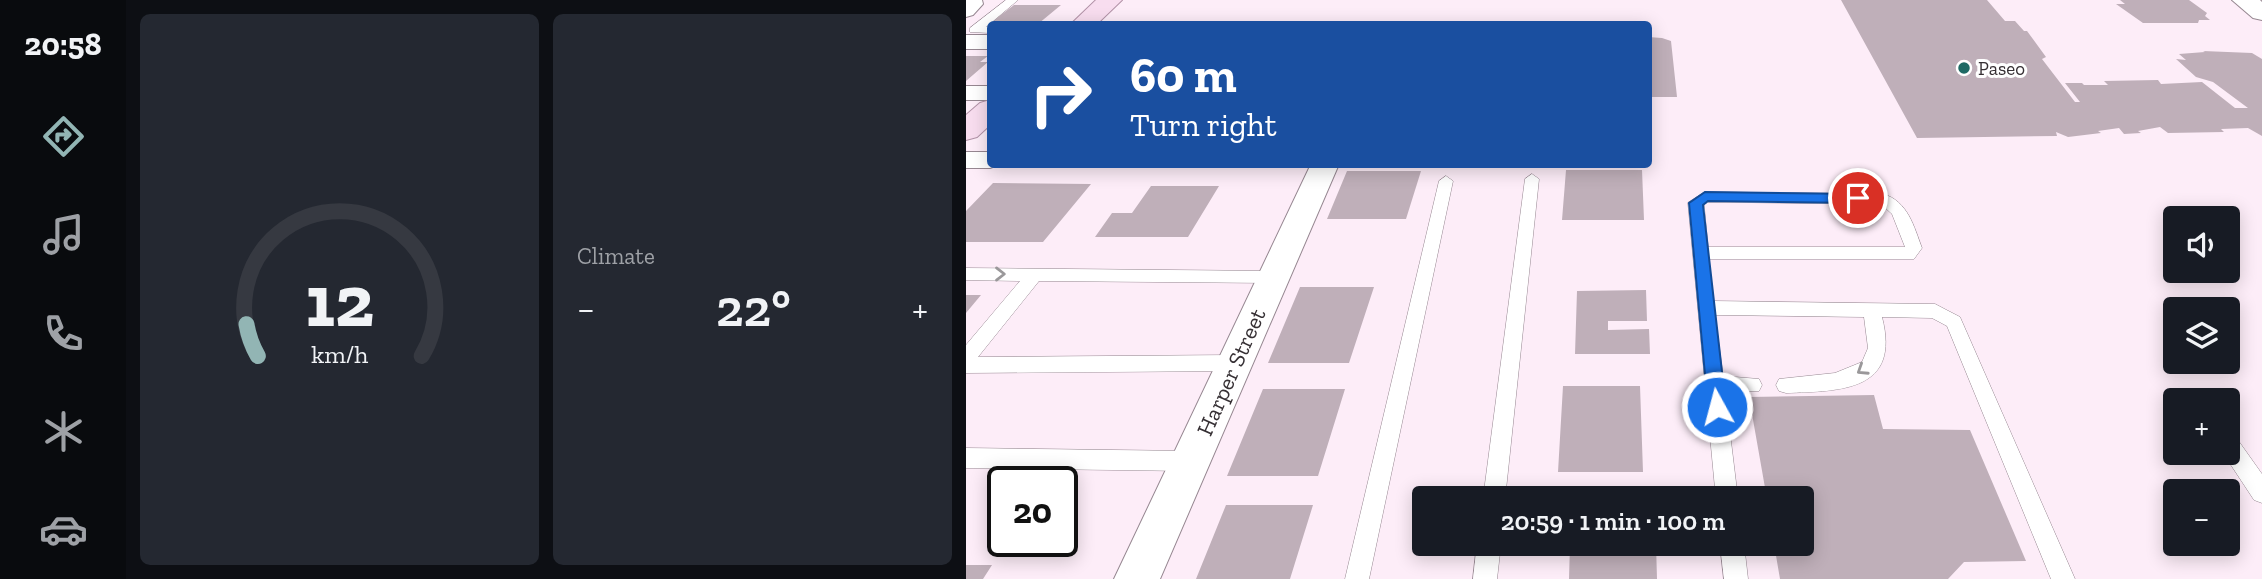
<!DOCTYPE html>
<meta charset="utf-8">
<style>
body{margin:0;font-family:"Zilla Slab",serif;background:#242831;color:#f1f3f6;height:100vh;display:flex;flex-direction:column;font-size:26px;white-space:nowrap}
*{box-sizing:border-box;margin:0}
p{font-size:23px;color:#9ea1a6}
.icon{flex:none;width:38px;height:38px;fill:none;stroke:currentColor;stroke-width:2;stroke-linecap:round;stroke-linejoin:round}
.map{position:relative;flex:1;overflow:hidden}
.sheet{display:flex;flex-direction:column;gap:14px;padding:14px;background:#0d0f14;width:840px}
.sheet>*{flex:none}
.guide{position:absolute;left:21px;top:21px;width:665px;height:147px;border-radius:7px;box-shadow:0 4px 18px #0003;background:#1a4fa0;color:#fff;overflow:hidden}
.fabs{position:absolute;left:1197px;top:206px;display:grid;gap:14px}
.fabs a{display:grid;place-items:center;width:77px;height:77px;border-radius:7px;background:#171b24;box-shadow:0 4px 18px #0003;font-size:35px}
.speed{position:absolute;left:21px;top:466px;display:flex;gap:14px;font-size:35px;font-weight:700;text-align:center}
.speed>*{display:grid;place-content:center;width:91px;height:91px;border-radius:50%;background:#171b24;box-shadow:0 4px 18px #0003;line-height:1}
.speed .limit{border:4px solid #111;border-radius:10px;background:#fff;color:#111}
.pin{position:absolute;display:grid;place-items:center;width:60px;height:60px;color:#fff;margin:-30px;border:4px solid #fff;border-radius:50%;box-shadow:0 2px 7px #0007}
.me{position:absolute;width:77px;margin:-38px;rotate:353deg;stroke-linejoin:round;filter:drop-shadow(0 0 5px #0008)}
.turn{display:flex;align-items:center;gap:24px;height:147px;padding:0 28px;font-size:32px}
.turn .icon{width:91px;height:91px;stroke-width:2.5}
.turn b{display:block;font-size:49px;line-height:60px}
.big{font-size:52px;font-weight:600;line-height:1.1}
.sheet .tile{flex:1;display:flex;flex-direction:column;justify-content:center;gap:10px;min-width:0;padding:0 24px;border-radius:10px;background:#242831}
.sheet .dial{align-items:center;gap:0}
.dial svg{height:182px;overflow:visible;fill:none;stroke:#363941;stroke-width:7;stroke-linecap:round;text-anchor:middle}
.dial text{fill:#f1f3f6;stroke:none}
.heat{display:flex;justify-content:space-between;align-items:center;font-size:38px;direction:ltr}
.sheet .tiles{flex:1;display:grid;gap:14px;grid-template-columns:repeat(2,1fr)}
.trip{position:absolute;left:446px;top:486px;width:402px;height:70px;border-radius:7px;background:#171b24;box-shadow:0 4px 18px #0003;font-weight:600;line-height:70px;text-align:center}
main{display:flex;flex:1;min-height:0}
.menu{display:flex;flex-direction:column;width:126px;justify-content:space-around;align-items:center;background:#090b0e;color:#9ea1a6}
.menu .icon{width:49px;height:49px}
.menu .selected{color:#92b5b4}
.menu b{font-size:32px;color:#f1f3f6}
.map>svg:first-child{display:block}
.building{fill:#bfafb9}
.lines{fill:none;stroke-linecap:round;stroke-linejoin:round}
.service-casing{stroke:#968791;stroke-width:1}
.minor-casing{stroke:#968791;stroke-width:2}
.tertiary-casing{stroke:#968791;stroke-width:2}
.primary-casing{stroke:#b292a7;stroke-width:2}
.service{fill:#fff;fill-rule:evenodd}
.minor{fill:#fff;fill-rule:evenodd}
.tertiary{fill:#fff;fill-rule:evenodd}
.primary{fill:#f8ddef;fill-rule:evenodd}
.oneway{stroke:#9a989a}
.route{fill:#1a73e8;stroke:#114b97;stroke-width:2}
.poi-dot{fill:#1e6964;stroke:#fff;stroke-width:2.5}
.labels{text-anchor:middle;stroke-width:6;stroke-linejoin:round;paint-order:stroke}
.far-poi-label{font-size:19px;fill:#363034;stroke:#fff;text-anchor:start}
.street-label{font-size:23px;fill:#363034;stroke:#fff}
</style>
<main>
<nav class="menu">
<b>20:58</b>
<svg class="icon selected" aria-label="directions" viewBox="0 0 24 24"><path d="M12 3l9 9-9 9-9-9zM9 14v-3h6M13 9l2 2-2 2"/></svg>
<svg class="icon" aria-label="music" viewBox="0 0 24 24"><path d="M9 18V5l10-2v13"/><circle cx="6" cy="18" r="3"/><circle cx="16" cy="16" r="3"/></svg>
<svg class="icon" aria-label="phone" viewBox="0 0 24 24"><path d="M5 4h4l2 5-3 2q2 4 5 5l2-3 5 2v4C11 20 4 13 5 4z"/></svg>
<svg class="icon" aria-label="climate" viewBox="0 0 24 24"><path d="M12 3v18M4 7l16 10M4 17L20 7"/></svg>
<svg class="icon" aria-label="car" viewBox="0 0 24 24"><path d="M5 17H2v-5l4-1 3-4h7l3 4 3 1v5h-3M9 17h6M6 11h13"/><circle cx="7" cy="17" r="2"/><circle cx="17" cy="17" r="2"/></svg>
</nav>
<section class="sheet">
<div class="tiles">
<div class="tile dial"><svg viewBox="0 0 100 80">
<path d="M14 69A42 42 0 1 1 86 69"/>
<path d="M14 69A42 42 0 0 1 9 55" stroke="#92b5b4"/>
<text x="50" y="56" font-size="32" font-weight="700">12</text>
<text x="50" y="72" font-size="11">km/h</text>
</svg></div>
<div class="tile"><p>Climate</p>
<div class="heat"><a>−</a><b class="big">22°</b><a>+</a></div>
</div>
</div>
</section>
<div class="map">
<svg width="1296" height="579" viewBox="0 0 1296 579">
<rect width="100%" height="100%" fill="#fdedf8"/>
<!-- building -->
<path class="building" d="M875,0H1021L1039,21H1049L1058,31H1061L1080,57L1076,59L1109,102H1114L1099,83H1116L1118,85H1142L1138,81L1192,80L1195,84L1236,82L1269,108H1282L1247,82L1230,77L1210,59L1220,60L1213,54L1239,52L1237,51L1286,53L1296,59V136L1282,128L1255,129L1258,132L1202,133L1194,127L1172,131L1175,133L1158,134L1153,128L1132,131L1135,133L1102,137L1090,132L1091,136L951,138Z
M1154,0H1223L1241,13L1239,16L1244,20H1233L1232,23H1177L1150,4H1159Z
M48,5H95L72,24H23Z
M682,37L696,38L705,41L711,97H682Z
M0,56H22L14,62H22L0,81Z
M600,170H676L678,220H596Z
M381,171H455L440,219H361Z
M27,183L125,184L77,242H0V211Z
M185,186H253L222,237H129L146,213H166Z
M334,287H408L383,363H302Z
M680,290L681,321H642V330L683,329L684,354H609L611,291Z
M0,295H15L0,313Z
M597,386H674L677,472H592Z
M297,389H379L352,476H261Z
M908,395L917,429L1004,430L1060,561L998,562L982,579H814L808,544H836V499H801L783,397Z
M260,505H347L324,579H230Z
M604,544H690L691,579H603Z
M0,565H26L17,579H0Z"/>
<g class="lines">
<!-- service casing -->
<g class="service-casing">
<path id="service" d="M40,0H52L20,27H24V33L4,32V28Z
M566,174L573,179L539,499H517L559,179Z
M480,176L487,181L403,579H379L473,181Z
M739,192L917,194C942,201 948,227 956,248L948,259H743L747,301L969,304L994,317L1109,579H1085L981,326L966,318L916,317C935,391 876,391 820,393L813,391L810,385L813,379L869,373L896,362L902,348L898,317L749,315L757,376L793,379L796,385L793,391L759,392L772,499H750L722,203ZM742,202L915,204L926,214L939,247H742L738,205Z
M0,268L308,271L317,277L308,283L73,281L12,357L268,355L275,358L278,363L275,368L268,371L0,373V345L54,281L0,280Z
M1233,392L1240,394L1243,401H1223L1226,394Z
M1262,434L1269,436L1296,474V503L1288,500L1257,453H1262Z
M0,448L224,451L232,454L235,461L232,468L224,471L0,468Z
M511,544H535L531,579H507Z
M754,544H778L782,579H758Z"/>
</g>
<!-- minor casing -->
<g class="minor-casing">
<path id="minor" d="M0,0H16L17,4L7,15L0,17Z
M0,35H24V49H0Z
M0,86H24V100H0Z
M0,152H24V164H35L24,168H0Z
M345,164H373L194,579H148Z"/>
</g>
<!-- tertiary casing -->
<g class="tertiary-casing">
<path id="tertiary" d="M1266,0H1294L1296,2V20L1287,18Z"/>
</g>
<!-- primary casing -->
<g class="primary-casing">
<path id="primary" d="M130,0H156L131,24H105Z
M24,100V125L11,137L0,140V115L14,103Z"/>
</g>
<!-- service -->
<use href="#service" class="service"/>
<!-- minor -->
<use href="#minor" class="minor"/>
<!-- tertiary -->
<use href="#tertiary" class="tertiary"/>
<!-- primary -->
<use href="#primary" class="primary"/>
</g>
<!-- one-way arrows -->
<defs><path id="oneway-chevron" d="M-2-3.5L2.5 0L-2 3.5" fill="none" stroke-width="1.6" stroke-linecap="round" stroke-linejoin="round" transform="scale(1.75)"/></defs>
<g class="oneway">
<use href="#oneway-chevron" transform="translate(34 274)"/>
<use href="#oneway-chevron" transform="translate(896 370) rotate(147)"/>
</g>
<!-- route -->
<path class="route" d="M739,192L892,194L899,198L892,203L742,201L737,205L760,407L757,412L751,415L744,412L742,407L723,203Z"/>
<!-- markers -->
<circle class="poi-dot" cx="998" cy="68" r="7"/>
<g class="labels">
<!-- far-poi labels -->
<g class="far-poi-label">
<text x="1012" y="75">Paseo</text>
</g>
<!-- street labels -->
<g class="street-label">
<text transform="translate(265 372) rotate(-66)" y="8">Harper Street</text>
</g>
</g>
</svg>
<div class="fabs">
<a><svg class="icon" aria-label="sound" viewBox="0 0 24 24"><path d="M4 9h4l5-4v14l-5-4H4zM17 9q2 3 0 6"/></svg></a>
<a><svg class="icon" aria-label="layers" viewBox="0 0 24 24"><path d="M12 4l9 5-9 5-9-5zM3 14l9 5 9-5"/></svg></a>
<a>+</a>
<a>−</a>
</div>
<div class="speed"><div class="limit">20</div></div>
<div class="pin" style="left:892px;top:198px;background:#d93025"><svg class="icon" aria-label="arrive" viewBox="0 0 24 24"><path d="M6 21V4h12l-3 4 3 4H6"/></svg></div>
<svg class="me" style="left:751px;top:407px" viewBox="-20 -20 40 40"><circle r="17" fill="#1a73e8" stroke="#fff" stroke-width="3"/><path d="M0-11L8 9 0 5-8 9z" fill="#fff"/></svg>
<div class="trip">20:59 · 1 min · 100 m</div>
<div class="guide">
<div class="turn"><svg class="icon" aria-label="right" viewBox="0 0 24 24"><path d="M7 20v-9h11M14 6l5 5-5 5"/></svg><div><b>60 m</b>Turn right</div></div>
</div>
</div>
</main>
